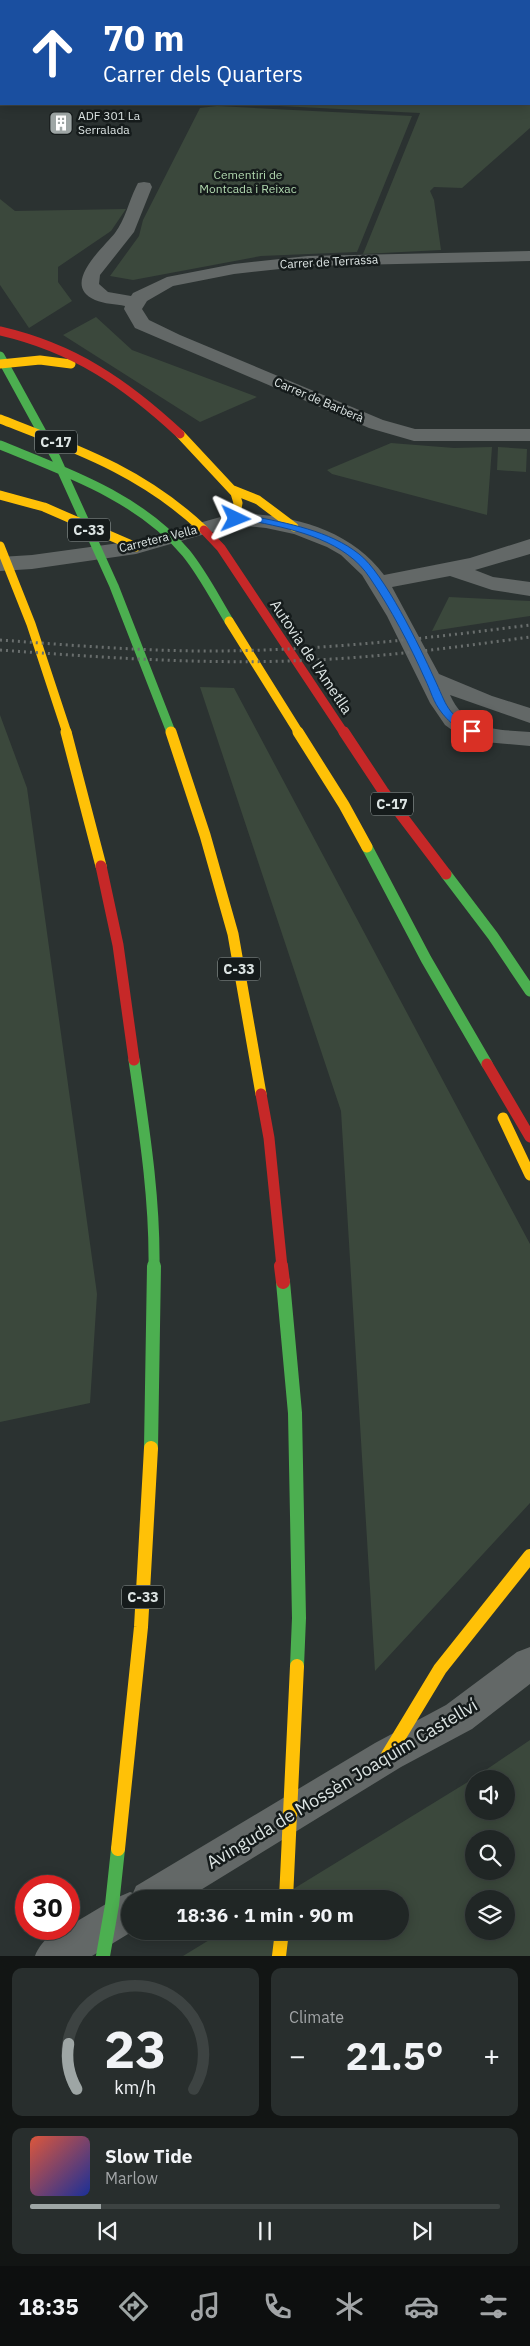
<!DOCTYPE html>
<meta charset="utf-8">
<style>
body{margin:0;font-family:"IBM Plex Sans",sans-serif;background:#282e2d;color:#f1f3f6;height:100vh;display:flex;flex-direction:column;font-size:19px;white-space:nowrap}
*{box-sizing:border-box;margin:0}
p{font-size:16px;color:#a2a5a7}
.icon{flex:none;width:28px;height:28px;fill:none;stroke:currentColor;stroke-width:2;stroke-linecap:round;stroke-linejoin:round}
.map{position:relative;height:1956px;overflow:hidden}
.details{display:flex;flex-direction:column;gap:12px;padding:12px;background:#121514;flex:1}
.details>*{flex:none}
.top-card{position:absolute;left:0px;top:0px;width:530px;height:105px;box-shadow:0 2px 12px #0003,0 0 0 1px #3d4342;background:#1a4fa0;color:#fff;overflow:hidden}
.fabs{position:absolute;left:465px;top:1770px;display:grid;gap:10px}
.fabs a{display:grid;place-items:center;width:50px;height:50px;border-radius:50%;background:#202625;box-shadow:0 2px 12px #0003,0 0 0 1px #3d4342;font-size:25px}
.speed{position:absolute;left:15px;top:1875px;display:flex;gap:10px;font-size:25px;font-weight:700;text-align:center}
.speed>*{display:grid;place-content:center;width:65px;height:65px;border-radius:50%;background:#202625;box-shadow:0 2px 12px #0003,0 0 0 1px #3d4342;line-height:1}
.speed .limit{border:8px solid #d22;background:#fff;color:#111}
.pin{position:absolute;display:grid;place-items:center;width:42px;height:42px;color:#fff;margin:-21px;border-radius:10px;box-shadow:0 2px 8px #0006}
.me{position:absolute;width:55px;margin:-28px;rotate:92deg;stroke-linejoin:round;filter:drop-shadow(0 0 4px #0008)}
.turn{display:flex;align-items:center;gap:18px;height:105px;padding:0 20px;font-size:22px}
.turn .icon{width:65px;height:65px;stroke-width:2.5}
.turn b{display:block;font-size:35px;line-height:42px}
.big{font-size:38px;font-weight:700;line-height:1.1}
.details .widget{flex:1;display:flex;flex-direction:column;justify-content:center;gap:8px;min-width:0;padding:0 18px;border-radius:10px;background:#282e2d}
.details .dial{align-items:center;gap:0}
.dial svg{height:130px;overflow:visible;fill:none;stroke:#3d4342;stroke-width:7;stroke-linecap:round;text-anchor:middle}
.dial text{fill:#f1f3f6;stroke:none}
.song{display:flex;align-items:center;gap:15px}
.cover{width:60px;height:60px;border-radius:8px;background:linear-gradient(135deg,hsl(10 70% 55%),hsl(230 70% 35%))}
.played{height:5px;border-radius:2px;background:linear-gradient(90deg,#9ea6a5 15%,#3d4342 15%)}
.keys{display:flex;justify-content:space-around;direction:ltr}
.heat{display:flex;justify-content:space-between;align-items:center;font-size:28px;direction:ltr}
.details .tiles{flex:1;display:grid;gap:12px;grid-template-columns:1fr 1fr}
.widget:last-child{grid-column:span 2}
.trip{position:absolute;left:121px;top:1890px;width:288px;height:50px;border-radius:25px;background:#202625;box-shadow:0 2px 12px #0003,0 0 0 1px #3d4342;font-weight:700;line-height:50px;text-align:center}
.tabs{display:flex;height:80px;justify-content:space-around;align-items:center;background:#0d0f0f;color:#a2a5a7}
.tabs .icon{width:35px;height:35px}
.tabs .active{color:#9ea6a5}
.tabs b{font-size:22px;color:#f1f3f6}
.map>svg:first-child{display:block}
.green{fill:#3b483c;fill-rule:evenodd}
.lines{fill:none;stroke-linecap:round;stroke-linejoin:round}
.street{fill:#636867;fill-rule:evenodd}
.fast-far2{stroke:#4caf50;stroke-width:9}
.fast-far1{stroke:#4caf50;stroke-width:11}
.fast{stroke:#4caf50;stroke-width:14}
.slow-far2{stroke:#ffc107;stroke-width:9}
.slow-far1{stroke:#ffc107;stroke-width:11}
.slow{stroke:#ffc107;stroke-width:14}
.jam-far2{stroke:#c62828;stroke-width:9}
.jam-far1{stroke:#c62828;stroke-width:11}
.jam{stroke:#c62828;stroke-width:14}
.rail{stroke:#696e6d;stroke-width:3;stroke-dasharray:2 4;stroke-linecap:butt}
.route{fill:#1a73e8;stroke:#114b97}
.labels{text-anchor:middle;stroke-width:5;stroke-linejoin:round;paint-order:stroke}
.far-poi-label{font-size:12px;fill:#dce4e3;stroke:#151b1b;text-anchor:start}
.far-park-label{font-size:12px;fill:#b1d9af;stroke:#151b1b}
.far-street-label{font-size:12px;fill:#dce4e3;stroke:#151b1b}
.shield{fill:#151b1b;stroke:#a0a8a7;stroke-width:1}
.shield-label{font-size:14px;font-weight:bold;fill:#dce4e3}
.street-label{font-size:15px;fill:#dce4e3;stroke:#151b1b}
.near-street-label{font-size:18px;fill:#dce4e3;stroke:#151b1b}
</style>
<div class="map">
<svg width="530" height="1956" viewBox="0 0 530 1956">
<rect width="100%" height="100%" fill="#2b3231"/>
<!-- green -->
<path class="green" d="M0,0H530V128L462,188L434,187L430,191L434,200L441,250L363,254L420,113L240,104H529V1H1L0,99Z
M217,106L412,116L357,252L261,256L133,280L110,276L139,236L143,220L200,108Z
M0,199L15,211L126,209L111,231L58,267V282L72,301L29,328L0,285Z
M96,317L132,350L257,397L200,422L63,335Z
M391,443L454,448L492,447L487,515L332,474L327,470Z
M498,447L527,449L526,472L497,470Z
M449,597L530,601V616L432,631Z
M200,687L234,688L530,1244V1503L375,1671L341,1111Z
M0,715L27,788L97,1294L90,1403L0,1422Z
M530,1740V1956H183L224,1931H400V1899H277L471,1780ZM474,1779H506V1811H474ZM474,1839H506V1871H474ZM474,1899H506V1931H474Z"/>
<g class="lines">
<!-- street -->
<path class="street" d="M144,182L150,183L152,187L134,232L100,275L99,284L108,292L131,296L133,293L167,277L234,264L308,256L530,251V261L308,266L234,274L173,286L147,301L142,309L149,320L180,335L383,420L415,429H530V441H414L369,428L135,328L124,309L125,306C116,304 104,304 95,300C60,285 103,248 115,233C125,220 129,201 136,187L138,183Z
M235,513C290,514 351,529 384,575L470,558L530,539V554L475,570L493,577L530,582V596L492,590L450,576L392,587L439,674L492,696L530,708V723L450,695C467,732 495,729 530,732V746L485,742L459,735L445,725L430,703L387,616L362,575L341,555L327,547L294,534L266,528L236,525L136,554L32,569L0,571V557L32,555L134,541Z
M530,1647V1684L472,1729L401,1767L186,1899H130V1931H133L92,1956H35C40,1943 53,1929 69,1929V1926L116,1898L130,1892L133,1893L136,1886L375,1743L446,1705L517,1652Z"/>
<!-- fast-far2 -->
<path class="fast-far2" d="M0,356L56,458L114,586L171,732
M0,445C66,472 139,497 186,553C203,574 215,598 229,621"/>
<!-- fast-far1 -->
<path class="fast-far1" d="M367,847L426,959L487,1064
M446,874L493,936L530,991
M134,1060C144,1129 155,1198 154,1267"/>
<!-- fast -->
<path class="fast" d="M283,1282L295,1413L299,1618L297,1666
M151,1448L154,1266
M103,1956L112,1905L118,1849"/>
<!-- slow-far2 -->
<path class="slow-far2" d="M0,364L40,360L71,364
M0,419C77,449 143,472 204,530
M180,434L235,493L238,503L235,519
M233,490L258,500L294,527
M0,495L44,507L136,547
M0,546L31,624L67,733
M229,621L299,733"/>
<!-- slow-far1 -->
<path class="slow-far1" d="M66,732L101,866
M171,732L205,835L233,934L261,1094
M298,732L344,805L367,847
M503,1118L530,1175"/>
<!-- slow -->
<path class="slow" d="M388,1755L440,1669L530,1556
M118,1849L141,1627L151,1448
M286,1899L297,1666
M279,1956L282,1931"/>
<!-- jam-far2 -->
<path class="jam-far2" d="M0,331C74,348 125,383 180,434
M204,530L221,548L344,733"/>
<!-- jam-far1 -->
<path class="jam-far1" d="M344,732L383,791L446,874
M101,866L118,945L134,1060
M487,1064L530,1137
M261,1094L269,1138L282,1267"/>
<!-- jam -->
<path class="jam" d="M281,1266L283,1282"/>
<!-- rail -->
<path class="rail" d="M0,640C69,645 139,651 209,651C316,651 423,639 530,625
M0,650C96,657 192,664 288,661C369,659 450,648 530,637"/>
</g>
<!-- route -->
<path class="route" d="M251,516C287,523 330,531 359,554C384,573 420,647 434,678C447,705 446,715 476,729V734C464,736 449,722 442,713C433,702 431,691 425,679C410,645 391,609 370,578C346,541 297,530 257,522C249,521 237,524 231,519L236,517Z"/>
<!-- icons -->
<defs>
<g id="building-square" transform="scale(1.25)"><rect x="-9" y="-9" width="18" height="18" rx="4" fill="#9ea6a5" stroke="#151b1b"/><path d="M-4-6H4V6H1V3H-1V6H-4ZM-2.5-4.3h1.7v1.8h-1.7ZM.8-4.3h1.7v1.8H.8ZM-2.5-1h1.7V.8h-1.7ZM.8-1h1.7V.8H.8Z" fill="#fff"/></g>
</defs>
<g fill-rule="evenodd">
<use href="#building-square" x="61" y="123"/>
</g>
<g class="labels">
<!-- far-poi labels -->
<g class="far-poi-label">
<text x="78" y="120">ADF 301 La<tspan x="78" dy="14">Serralada</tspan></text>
</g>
<!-- far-park labels -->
<g class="far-park-label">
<text x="248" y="179">Cementiri de<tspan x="248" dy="14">Montcada i Reixac</tspan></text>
</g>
<!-- far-street labels -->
<g class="far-street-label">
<text transform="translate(329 262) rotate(-3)" y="4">Carrer de Terrassa</text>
<text transform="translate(319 400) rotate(23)" y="4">Carrer de Barberà</text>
<text transform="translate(158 539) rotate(-14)" y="4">Carretera Vella</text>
</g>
<!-- shield labels -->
<g class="shield">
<rect x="35" y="430.5" width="42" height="23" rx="4"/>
<rect x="68" y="518.5" width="42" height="23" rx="4"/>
<rect x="371" y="792.5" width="42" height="23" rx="4"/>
<rect x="218" y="957.5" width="42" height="23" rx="4"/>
<rect x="122" y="1585.5" width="42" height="23" rx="4"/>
</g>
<g class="shield-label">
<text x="56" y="447">C-17</text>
<text x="89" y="535">C-33</text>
<text x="392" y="809">C-17</text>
<text x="239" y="974">C-33</text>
<text x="143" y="1602">C-33</text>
</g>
<!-- street labels -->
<g class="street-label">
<text transform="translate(311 657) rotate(56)" y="5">Autovia de l'Ametlla</text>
</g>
<!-- near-street labels -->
<g class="near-street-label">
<text transform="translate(342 1784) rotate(-31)" y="6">Avinguda de Mossèn Joaquim Castellví</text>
</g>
</g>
</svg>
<div class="fabs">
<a><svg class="icon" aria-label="sound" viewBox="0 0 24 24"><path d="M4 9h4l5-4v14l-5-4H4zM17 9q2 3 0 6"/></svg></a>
<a><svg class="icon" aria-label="search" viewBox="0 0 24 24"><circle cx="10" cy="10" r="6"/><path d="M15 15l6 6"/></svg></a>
<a><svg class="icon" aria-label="layers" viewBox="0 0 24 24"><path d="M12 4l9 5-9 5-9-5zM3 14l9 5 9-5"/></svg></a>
</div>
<div class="speed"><div class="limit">30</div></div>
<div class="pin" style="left:472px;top:731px;background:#d93025"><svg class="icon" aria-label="arrive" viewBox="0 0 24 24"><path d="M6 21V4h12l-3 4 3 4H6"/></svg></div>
<svg class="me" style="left:236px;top:519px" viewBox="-20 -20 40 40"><path d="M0-17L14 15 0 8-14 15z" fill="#1a73e8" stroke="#fff" stroke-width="4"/></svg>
<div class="trip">18:36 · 1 min · 90 m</div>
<div class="top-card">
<div class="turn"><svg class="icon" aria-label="ahead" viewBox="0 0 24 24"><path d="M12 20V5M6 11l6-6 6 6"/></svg><div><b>70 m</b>Carrer dels Quarters</div></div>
</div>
</div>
<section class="details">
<div class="tiles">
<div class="widget dial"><svg viewBox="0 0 100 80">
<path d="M14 69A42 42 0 1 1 86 69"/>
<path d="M14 69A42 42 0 0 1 9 41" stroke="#9ea6a5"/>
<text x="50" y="56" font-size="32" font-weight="700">23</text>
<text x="50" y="72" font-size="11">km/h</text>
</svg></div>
<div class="widget"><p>Climate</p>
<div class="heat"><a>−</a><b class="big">21.5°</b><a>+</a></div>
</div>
<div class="widget">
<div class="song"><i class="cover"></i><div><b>Slow Tide</b><p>Marlow</p></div></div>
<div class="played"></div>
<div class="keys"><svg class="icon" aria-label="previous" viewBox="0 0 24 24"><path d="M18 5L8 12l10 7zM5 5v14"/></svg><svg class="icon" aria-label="pause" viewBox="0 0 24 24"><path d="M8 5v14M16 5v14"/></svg><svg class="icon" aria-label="next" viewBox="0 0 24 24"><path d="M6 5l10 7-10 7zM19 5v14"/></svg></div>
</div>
</div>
</section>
<nav class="tabs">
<b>18:35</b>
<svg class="icon active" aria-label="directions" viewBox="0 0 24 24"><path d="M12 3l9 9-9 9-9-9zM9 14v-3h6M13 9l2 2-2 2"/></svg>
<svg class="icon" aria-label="music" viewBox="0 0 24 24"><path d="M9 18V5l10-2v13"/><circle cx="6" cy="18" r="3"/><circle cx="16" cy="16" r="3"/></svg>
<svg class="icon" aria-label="phone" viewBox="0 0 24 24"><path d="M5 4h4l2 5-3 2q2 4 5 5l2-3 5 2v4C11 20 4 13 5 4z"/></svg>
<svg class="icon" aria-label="climate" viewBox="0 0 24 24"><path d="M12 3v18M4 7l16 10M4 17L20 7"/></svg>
<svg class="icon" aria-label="car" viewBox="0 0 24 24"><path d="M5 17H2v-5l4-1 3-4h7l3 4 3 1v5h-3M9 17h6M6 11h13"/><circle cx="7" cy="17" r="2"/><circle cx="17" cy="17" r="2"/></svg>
<svg class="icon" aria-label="filters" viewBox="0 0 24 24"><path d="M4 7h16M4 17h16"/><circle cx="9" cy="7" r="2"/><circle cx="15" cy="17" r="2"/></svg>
</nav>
